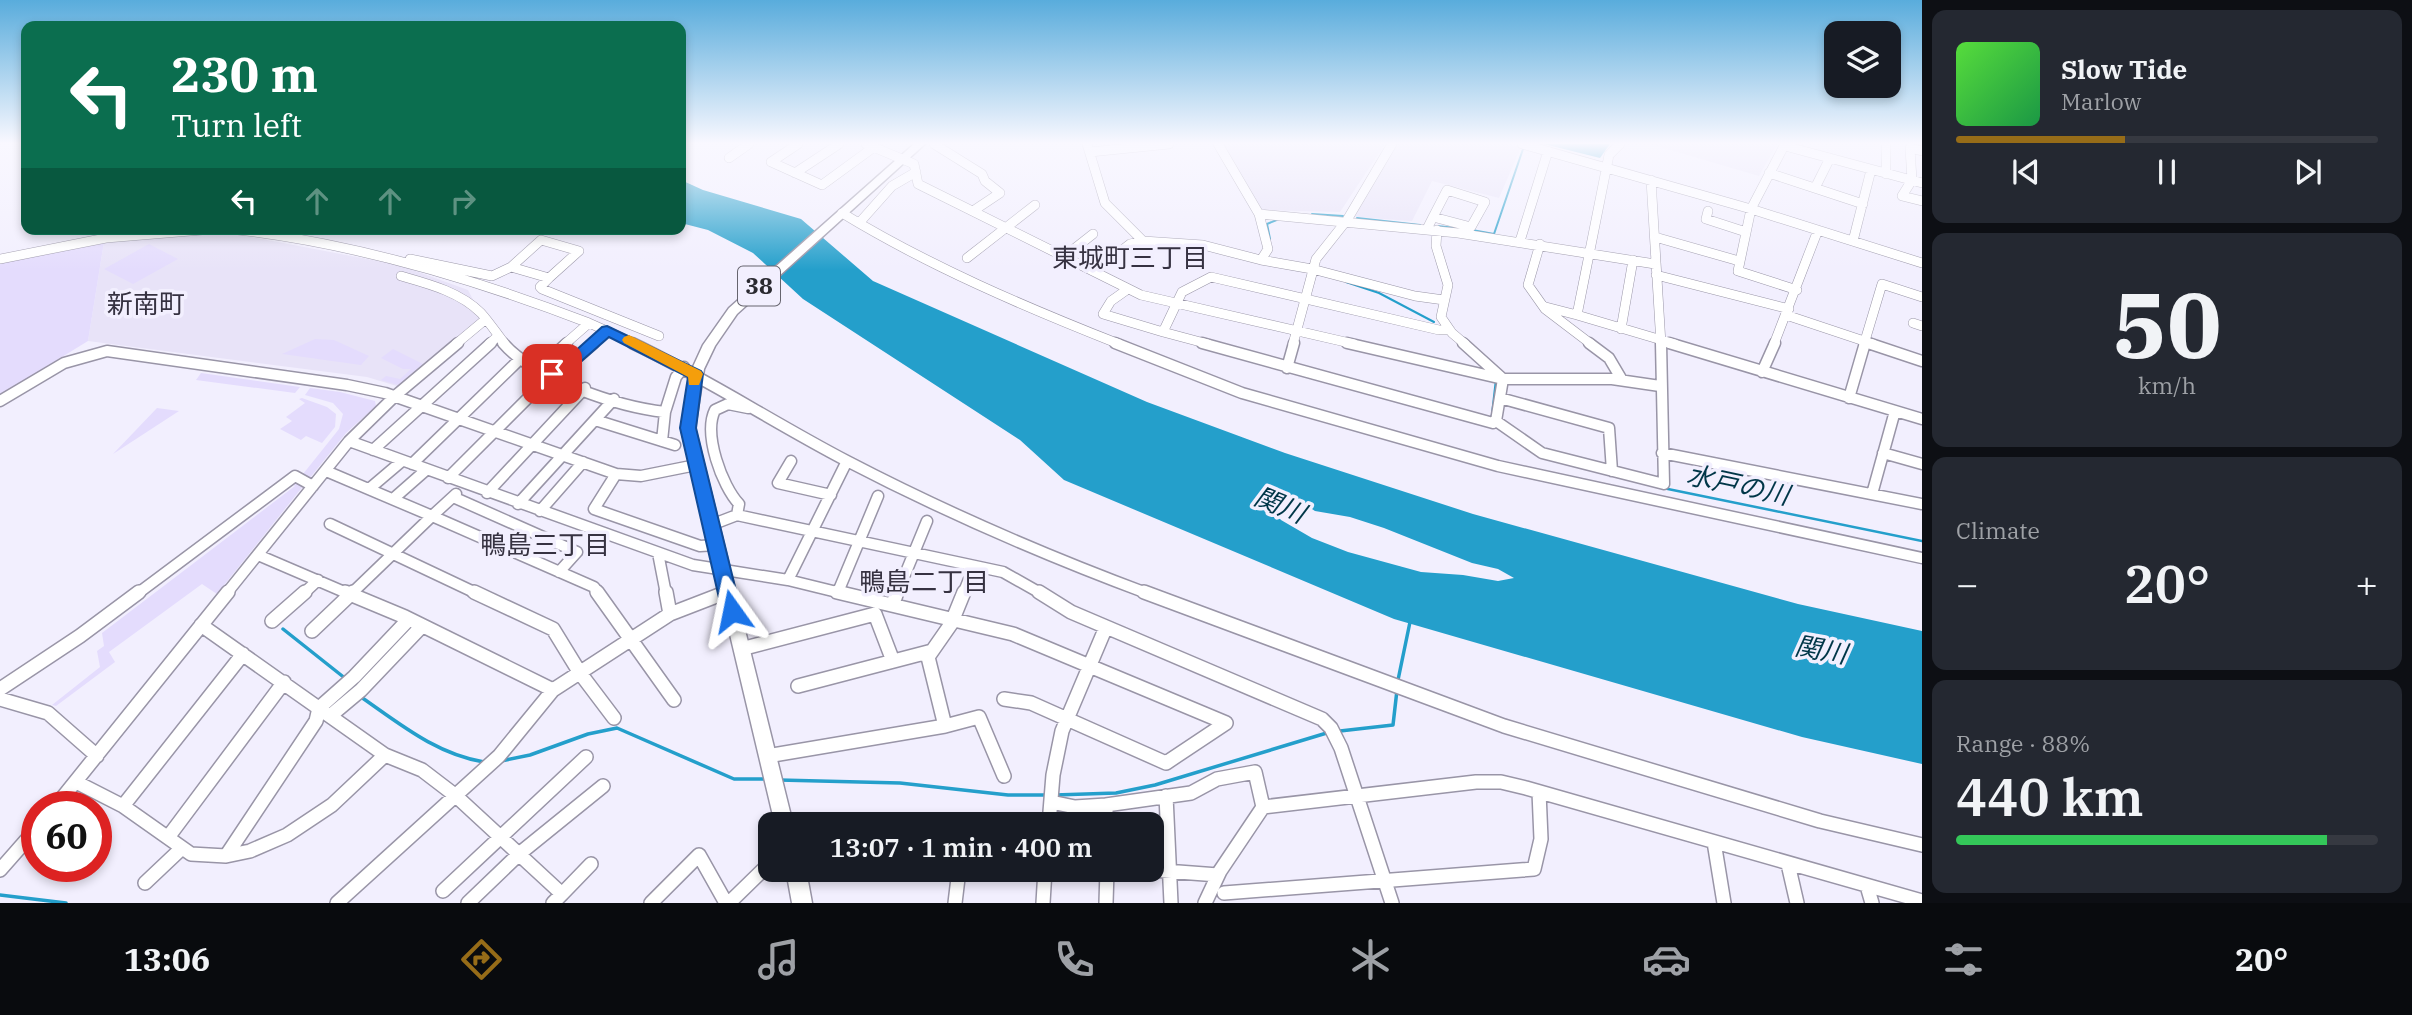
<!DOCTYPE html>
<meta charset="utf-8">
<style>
body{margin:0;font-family:"IBM Plex Serif","Noto Sans JP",serif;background:#242831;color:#f1f3f6;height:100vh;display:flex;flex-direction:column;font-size:26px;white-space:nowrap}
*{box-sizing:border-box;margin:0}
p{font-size:23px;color:#9ea1a6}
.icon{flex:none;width:38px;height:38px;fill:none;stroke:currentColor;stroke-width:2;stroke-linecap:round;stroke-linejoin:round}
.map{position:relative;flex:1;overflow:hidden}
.drawer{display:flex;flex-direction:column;gap:10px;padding:10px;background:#0d0f14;width:490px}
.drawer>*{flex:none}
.banner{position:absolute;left:21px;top:21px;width:665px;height:214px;border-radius:14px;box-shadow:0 4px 10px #0003;background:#0b6e4f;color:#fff;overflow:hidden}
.tools{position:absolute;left:1824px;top:21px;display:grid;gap:14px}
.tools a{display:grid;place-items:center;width:77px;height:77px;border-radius:14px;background:#171b24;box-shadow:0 4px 10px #0003;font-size:35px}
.speed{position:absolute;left:21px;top:791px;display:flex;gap:14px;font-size:35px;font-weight:700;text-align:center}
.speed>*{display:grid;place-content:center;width:91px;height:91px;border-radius:50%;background:#171b24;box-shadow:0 4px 10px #0003;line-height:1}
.speed .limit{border:10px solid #d22;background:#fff;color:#111}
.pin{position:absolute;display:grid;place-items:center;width:60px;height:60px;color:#fff;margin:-30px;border-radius:14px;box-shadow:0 4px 10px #0006}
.me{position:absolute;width:77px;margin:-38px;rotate:348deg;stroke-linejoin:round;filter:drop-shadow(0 0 5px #0008)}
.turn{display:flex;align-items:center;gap:24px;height:147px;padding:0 35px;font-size:32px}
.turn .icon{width:91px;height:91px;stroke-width:2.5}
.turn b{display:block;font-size:49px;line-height:60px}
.lanes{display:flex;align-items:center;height:66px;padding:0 35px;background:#0003;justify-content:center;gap:35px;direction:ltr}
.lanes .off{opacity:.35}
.big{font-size:52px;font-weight:600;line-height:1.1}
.drawer .card{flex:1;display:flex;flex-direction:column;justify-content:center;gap:10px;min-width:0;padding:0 24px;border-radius:14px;background:#242831}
.drawer .dial{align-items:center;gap:0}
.dial b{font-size:91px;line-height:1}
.song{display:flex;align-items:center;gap:21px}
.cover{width:84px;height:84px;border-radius:10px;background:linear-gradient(135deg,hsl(110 70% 55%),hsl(140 70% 35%))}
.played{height:7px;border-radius:4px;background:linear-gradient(90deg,#966c18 40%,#363941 40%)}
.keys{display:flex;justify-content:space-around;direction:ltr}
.heat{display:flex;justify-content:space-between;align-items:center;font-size:38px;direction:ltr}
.charge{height:10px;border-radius:5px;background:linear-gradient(90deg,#34c759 88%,#363941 0)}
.trip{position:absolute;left:758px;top:812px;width:406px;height:70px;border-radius:14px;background:#171b24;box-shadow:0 4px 10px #0003;font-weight:600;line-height:70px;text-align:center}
.tab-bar{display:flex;height:112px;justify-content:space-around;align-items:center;background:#090b0e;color:#9ea1a6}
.tab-bar .icon{width:49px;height:49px}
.tab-bar .on{color:#966c18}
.tab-bar b{font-size:32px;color:#f1f3f6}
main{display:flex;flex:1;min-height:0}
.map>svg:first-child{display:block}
.built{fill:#e8e3f8}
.green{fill:#e4dcfd}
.water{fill:#249fcb;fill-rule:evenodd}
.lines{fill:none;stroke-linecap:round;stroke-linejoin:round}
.stream-far2{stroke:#249fcb;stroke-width:2}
.stream-far1{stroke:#249fcb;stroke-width:2.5}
.stream{stroke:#249fcb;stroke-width:3.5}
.minor-far2-casing{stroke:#9995a7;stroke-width:10}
.minor-far1-casing{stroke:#9995a7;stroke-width:13}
.minor-casing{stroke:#9995a7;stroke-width:16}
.major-casing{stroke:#9995a7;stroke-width:3}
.minor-far2{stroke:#fff;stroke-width:9}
.minor-far1{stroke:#fff;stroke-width:10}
.minor{stroke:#fff;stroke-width:13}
.major{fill:#fff;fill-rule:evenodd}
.route{fill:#1a73e8;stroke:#114b97;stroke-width:2}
.slow{fill:#f59e0b}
.labels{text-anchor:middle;stroke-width:7;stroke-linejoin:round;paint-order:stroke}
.shield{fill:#f2effe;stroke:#66646e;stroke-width:2}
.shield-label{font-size:23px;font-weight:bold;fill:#2a2930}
.neighbourhood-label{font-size:26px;fill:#363241;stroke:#f2effe}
.water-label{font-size:26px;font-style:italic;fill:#003648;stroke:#f2effe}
</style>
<main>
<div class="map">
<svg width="1922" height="903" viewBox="0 0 1922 903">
<rect width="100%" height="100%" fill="#f2effe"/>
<!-- built -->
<path class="built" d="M1222,144H1385L1340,212L1260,210Z
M1396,144H1508L1521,147L1499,198L1432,181L1412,221L1355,217Z
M1650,144H1777L1759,176Z
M176,234H235L399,265L468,290L483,319L400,387L367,377L88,341L104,242Z"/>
<!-- green -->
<path class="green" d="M104,242L88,341L0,395V261Z
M149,244L178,259L133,284L104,269Z
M315,339L334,340L369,356L361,365L282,354Z
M393,349L423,364L398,385L381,380L386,376L400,379L411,369H403L381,358Z
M201,373L300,387L295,393L196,380Z
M310,388L340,392L375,401L376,406L346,433L309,479L303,474L339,429L343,414L333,403L305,395Z
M302,398L327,407L336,414L335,427L322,443L306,436L301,440L280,429L292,421L286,417L305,403L299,399Z
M157,408L179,411L113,454Z
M294,481L304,485L217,594L202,584L109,652L115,662L56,706L52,705L100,667L97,651L104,646L102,633L295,486L291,483Z"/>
<!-- water -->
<path class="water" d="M1544,144H1610L1600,158Z
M681,180L703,190L801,219L873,281L1147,402L1285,453L1473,514L1798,604L1922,631V764L1802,737L1394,619L1064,480L1020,440L803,299L753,253L708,230L681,223ZM1291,501L1306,505L1315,511L1350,517L1384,528L1472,563L1498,569L1514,578L1498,581L1463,575L1421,572L1348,552L1312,538L1281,520L1271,508L1275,504Z"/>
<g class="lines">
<!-- stream-far2 -->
<path class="stream-far2" d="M1312,214L1343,216
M1357,218L1420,225
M1437,226L1465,229
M1472,230L1494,234L1523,149
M1270,239L1267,224L1279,219
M1346,282L1379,293L1434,322"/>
<!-- stream-far1 -->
<path class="stream-far1" d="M1492,416L1496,381
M1663,488L1922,541"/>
<!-- stream -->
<path class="stream" d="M283,629L346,679
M1398,680L1410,622
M361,697C400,724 436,754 484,762
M1340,731L1393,725L1397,690
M501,761L530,755L588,734L617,728L734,779H766
M779,780L900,783L1008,795H1048
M1055,795L1116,793L1155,785L1330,732
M0,895L66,903"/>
<!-- minor-far2 casing -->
<g class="minor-far2-casing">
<path id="minor-far2" d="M798,144L771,162L822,185L874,147
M866,144L914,164L918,184L1141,295L1354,344
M934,144L982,174L985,181L1000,193L973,211
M1087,144L1105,203L1143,241
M1218,144L1259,214L1268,249L1261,260
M1522,144L1751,209L1922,263
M1620,144L1609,155L1577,315L1675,344
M1785,144L1751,209L1738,271L1797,290
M1886,144V174
M1785,146L1922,183
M1922,151L1910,148L1912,180L1902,196L1922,201
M1090,152L1169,144
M729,158L749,144
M795,173L839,144
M1769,173L1863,204
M1651,180L1661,344
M1815,188L1830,158
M1447,190L1485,202L1471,227L1433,217Z
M1708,211L1706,219L1746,232
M842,213C929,266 1025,307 1119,344
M1259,214L1458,233L1655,264
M860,222L892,186L916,172
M229,229C350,242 475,279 589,323
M1427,229L1433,217
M1437,230L1436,246L1448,285L1441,317L1452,333L1465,344
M1655,237L1739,261
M541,240L579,251L549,278L511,267Z
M1520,241L1548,151
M1853,241L1871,170
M1540,244L1528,285L1545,309L1591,344
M1065,256L1093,234
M967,258L1035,205
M0,259L106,238L214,229
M410,259L492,276L511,267
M1095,271L1130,244L1143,241L1203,245L1261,260L1312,269L1415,296L1444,300
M1656,275L1789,309
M401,276C429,284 460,292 481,313C490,323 497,334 505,344
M549,278L540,287L542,289L659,336
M1128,289L1111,301L1103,314L1163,332
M1546,307L1577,315
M1786,315L1873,344
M1913,323L1922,326
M1621,329L1633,260
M456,344L486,319
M489,344L497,337
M565,344L589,323L607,331
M592,344L607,331L636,344
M1208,344L1163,332L1182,292L1211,277L1439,330H1450
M1293,344L1316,259L1347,220L1392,144
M1774,344L1818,230
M1864,344L1882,284L1922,297"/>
</g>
<!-- minor-far1 casing -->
<g class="minor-far1-casing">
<path id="minor-far1" d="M503,343C534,379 619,407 665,412L676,377L684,367
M632,343C706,378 774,423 847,461C943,511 1047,556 1149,594
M1115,343L1242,393L1498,466L1922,558
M1202,343L1493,423L1496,421L1542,453L1664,484L1661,343
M1347,343L1503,379H1612L1660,386
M1463,343L1503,379
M1589,343L1609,358L1622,380
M1669,343L1922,419
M1868,343L1922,361
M539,368L567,343
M1287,368L1294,343
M1762,372L1775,343
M556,376L594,343
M1500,398L1609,428L1612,471
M1849,398L1865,343
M0,401L64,363L107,351L347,385L385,393L616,474L641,476L696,465
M595,420L675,445
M1496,421L1503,379
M349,441L693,565L788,580L847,461
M662,441L665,412
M373,450L491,343
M1662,453L1922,504
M1883,453L1922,464
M791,461L778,483L831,495
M412,464L520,359
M326,471L432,516L456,494
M616,474L594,509L700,546L716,545
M448,478L552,374
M369,489L402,461
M487,493L585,388
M1872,494L1895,411
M453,497L577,552L559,572
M393,499L426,470
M518,504L614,399
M540,511L583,462
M737,515L739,504C722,486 703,434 715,410L728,404L748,408
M330,524L478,594
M711,525L737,515L1003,572L1042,594
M658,553L666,594
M258,555L349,594
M788,580L845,594
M838,592L878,496
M137,594L295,476L313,486
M226,594L349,441L395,396L458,343
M303,594L318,580
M351,594L432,516L594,587L599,594
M723,594L727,592
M897,594L927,521
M963,594L974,567"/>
</g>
<!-- minor casing -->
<g class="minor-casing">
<path id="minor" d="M345,592L405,617L553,690
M474,592L553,629L580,673L614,718
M597,592L674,700
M666,592L670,614
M837,592L1013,634L1226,723L1166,763L1031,703L1004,699
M1039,592L1071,612L1322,719L1331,728L1341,748L1392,903
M1144,592L1504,726L1820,821L1922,845
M895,598L897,592
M272,621L305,592
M201,625L385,755L422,770L456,796L562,894L553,903
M312,631L353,592
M741,649L875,614L893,661
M798,686L932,651
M0,689L80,636L139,592
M0,699L48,713L97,756
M330,716L361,690L422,626
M945,726L979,717L1004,776
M767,756L945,726L928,657L951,624L964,592
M76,782L123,806L191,854L226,856L250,851L287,835L332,805L385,755
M1166,796L1171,903
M1051,802L1075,807L1106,805V824
M1106,805L1191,793L1217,779L1255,772L1263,807
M123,806L243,654
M55,807L228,592
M1049,824L1053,775L1062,731L1106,627
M169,836L284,682
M1714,842L1724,903
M226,856L316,721L319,708L354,677L409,619
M1788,864L1797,903
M0,870L37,828
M1152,870L1218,875
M145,883L182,848
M1867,886L1872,903
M443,891L586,757
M1224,893L1534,869L1541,839L1539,792
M562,894L591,864
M337,903L499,756L553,690L670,614L727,592
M468,903L519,854L603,786
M651,903L699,855L726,903
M729,903L770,863
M955,903L959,870
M1043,903L1045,870
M1106,903L1107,870
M1205,903L1220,871L1263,807L1476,782H1501L1526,788L1922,901"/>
</g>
<!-- major casing -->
<g class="major-casing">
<path id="major" d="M914,144H925L737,314L715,346L704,369L695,428L793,824H775L681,428L692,369L703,345L729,308Z
M786,870H806L812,903H792Z"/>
</g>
<!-- minor-far2 -->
<use href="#minor-far2" class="minor-far2"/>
<!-- minor-far1 -->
<use href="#minor-far1" class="minor-far1"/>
<!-- minor -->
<use href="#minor" class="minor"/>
<!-- major -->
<use href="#major" class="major"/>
</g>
<!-- sky -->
<linearGradient id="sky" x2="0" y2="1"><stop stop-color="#59acdc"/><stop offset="0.53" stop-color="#f9f8ff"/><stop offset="1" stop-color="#f9f8ff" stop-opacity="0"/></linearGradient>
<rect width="1922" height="270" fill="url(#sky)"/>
<!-- route -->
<path class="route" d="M607,326L701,371L703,374L696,428L741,611L738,616L732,619L725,616L722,611L680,428L688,377L609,337L561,379H551L544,374L546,370H554L602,327Z"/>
<!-- slow -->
<path class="slow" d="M629,335L701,371L703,374L699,385H689L688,377L624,343L622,340L624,337Z"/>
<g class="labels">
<!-- shield labels -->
<rect class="shield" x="738" y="266.5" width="42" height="39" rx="5"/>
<g class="shield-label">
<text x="759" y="294">38</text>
</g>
<!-- neighbourhood labels -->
<g class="neighbourhood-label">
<text x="1130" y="267">東城町三丁目</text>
<text x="146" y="313">新南町</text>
<text x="545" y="554">鴨島三丁目</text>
<text x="924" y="591">鴨島二丁目</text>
</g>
<!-- water labels -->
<g class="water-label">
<text transform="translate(1738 485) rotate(12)" y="9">水戸の川</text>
<text transform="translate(1280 505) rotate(23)" y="9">関川</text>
<text transform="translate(1821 650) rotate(10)" y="9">関川</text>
</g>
</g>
</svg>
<div class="tools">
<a><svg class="icon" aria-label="layers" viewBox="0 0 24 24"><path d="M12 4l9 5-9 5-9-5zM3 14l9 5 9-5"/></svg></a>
</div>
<div class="speed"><div class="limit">60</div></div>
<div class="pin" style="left:552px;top:374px;background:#d93025"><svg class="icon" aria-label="arrive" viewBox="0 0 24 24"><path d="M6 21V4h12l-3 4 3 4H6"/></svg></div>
<svg class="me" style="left:732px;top:611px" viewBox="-20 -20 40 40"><path d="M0-17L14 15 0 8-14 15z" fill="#1a73e8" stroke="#fff" stroke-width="4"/></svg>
<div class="trip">13:07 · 1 min · 400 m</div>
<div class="banner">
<div class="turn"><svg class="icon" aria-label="left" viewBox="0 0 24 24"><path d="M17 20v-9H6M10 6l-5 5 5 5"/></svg><div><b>230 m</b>Turn left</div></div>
<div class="lanes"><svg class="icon" aria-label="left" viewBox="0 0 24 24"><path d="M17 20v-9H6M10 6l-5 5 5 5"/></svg><svg class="icon off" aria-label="ahead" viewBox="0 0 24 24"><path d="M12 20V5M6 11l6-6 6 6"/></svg><svg class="icon off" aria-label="ahead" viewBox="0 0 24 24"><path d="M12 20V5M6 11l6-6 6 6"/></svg><svg class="icon off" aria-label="right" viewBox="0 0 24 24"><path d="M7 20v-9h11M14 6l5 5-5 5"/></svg></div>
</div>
</div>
<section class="drawer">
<div class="card">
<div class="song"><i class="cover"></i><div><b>Slow Tide</b><p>Marlow</p></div></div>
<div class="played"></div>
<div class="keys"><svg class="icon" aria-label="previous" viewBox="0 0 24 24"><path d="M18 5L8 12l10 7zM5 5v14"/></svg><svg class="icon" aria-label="pause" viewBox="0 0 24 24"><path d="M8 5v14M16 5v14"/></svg><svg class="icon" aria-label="next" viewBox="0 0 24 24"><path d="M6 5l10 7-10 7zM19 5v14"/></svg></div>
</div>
<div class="card dial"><b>50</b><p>km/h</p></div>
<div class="card"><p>Climate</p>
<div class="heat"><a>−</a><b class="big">20°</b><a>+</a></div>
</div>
<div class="card"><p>Range · 88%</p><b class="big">440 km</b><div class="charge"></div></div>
</section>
</main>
<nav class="tab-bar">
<b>13:06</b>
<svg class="icon on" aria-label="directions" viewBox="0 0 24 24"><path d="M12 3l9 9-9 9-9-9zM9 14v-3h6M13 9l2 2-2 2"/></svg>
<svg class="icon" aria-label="music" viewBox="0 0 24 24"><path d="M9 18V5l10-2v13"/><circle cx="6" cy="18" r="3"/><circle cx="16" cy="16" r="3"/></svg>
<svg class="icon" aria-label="phone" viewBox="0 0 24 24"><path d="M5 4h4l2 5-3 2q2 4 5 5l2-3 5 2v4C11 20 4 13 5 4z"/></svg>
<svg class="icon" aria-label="climate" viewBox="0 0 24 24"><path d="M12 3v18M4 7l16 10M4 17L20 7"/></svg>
<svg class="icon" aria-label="car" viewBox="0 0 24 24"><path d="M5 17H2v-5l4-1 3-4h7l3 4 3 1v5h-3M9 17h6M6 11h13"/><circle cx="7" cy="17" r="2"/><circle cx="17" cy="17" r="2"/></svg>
<svg class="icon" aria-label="filters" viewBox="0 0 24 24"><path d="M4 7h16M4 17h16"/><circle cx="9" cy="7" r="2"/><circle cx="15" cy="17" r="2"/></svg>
<b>20°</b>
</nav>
